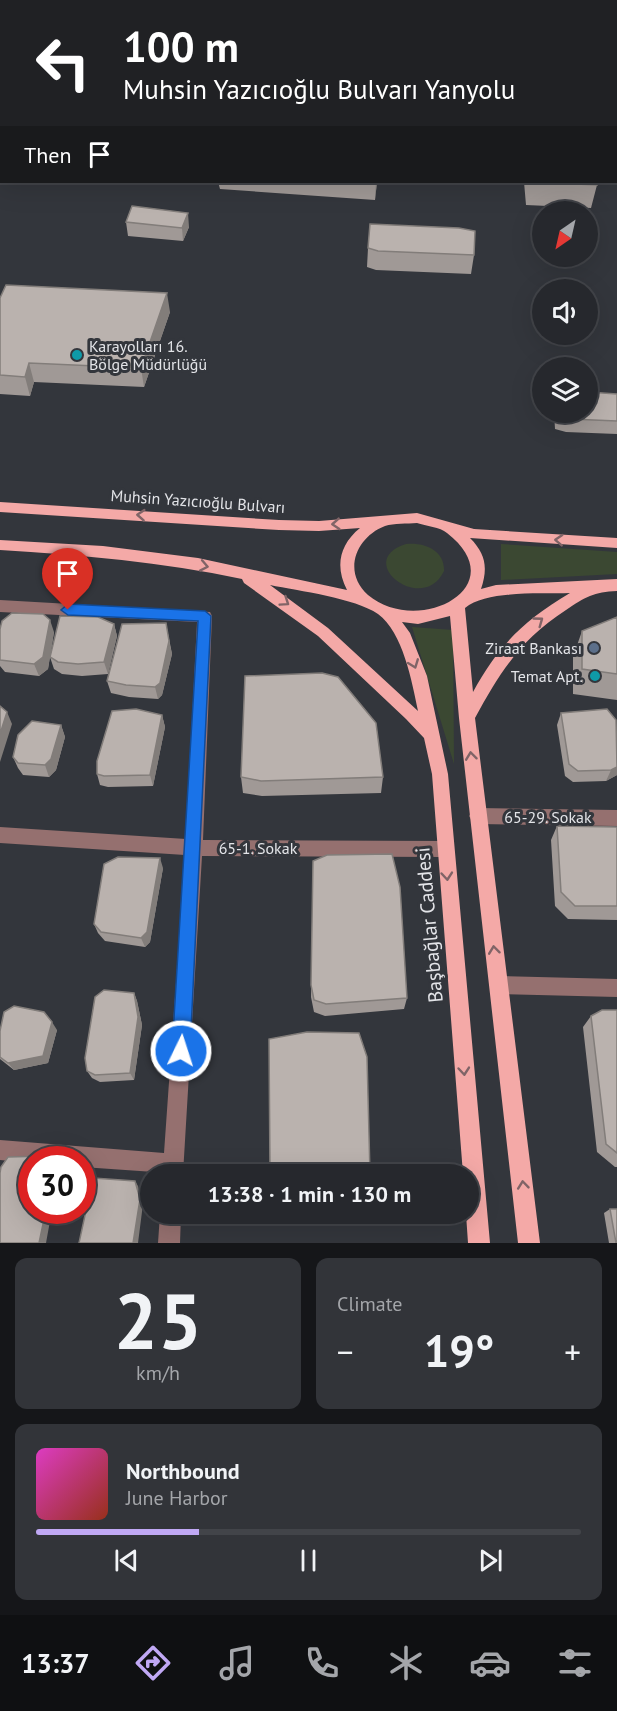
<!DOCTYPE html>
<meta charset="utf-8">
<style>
body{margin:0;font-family:"PT Sans",sans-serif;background:#323439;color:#f1f3f6;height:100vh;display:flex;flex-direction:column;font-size:22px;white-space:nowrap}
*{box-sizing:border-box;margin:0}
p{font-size:20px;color:#a4a6aa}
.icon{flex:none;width:33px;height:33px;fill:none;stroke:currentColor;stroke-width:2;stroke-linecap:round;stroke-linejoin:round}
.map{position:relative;height:1243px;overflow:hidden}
.sheet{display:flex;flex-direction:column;gap:15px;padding:15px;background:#151619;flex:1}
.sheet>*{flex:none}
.guide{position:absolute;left:0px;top:0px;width:618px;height:183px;box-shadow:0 6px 24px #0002,0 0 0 2px #424449;background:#202124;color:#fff;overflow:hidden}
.needle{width:39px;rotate:214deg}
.tools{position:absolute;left:532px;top:201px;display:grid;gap:12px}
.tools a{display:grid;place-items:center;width:66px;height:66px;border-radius:50%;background:#26282d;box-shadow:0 6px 24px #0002,0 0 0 2px #424449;font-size:30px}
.speed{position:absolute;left:18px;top:1146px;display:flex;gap:12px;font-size:30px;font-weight:700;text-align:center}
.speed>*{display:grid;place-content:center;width:78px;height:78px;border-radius:50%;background:#26282d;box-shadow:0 6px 24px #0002,0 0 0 2px #424449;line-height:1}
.speed .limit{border:9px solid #d22;background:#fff;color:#111}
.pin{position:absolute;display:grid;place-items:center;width:51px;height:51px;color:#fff;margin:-62px -26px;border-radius:50% 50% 50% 0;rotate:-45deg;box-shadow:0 0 6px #0007}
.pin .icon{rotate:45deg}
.me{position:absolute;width:66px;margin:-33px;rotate:4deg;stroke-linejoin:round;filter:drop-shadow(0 0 4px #0008)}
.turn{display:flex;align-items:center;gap:21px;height:126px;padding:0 24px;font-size:27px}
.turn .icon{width:78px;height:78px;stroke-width:2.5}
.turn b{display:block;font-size:42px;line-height:51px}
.then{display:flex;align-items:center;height:57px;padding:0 24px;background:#0003;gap:12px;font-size:22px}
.big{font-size:45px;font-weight:700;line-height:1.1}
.sheet .widget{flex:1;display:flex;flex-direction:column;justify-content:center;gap:9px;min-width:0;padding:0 21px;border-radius:12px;background:#323439}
.sheet .dial{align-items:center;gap:0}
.dial b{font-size:78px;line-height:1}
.song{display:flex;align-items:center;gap:18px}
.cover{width:72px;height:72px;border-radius:9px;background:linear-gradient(135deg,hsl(310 70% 55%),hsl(10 70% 35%))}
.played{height:6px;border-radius:3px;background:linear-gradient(90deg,#c0a8f4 30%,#424449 30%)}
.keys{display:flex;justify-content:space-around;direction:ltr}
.heat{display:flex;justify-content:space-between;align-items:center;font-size:33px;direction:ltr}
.sheet .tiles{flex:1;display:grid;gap:15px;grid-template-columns:1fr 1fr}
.widget:last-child{grid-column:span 2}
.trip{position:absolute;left:140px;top:1164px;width:339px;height:60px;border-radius:30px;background:#26282d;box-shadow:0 6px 24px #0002,0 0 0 2px #424449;font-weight:700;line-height:60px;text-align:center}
.tabs{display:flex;height:96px;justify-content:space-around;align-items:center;background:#0f1012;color:#a4a6aa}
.tabs .icon{width:42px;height:42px}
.tabs .active{color:#c0a8f4}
.tabs b{font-size:27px;color:#f1f3f6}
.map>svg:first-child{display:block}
.green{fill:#3b4832}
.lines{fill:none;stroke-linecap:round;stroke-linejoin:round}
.minor{fill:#95706f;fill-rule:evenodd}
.major{fill:#f4a9a7;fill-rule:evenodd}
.rail-casing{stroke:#c4c5c9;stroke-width:4.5}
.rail{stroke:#33363c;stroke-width:3;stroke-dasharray:8;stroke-linecap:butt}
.wall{fill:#a09996}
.shaded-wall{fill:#827d7a}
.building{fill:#bab2ae;stroke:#827d7a;stroke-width:1.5}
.oneway{stroke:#806467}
.route{fill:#1a73e8;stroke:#114b97;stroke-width:1.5}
.culture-dot{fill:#0f9aa8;stroke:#33363c;stroke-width:2}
.service-dot{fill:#5c6f8a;stroke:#33363c;stroke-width:2}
.labels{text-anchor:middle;stroke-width:6;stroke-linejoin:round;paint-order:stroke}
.poi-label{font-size:16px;fill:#e3e4e8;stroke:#33363c;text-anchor:end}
.street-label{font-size:16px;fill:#e3e4e8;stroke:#33363c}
.near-street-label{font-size:20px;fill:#e3e4e8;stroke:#33363c}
</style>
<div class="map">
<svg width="617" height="1243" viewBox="0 0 617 1243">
<rect width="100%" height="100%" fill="#33363c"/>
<!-- green -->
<path class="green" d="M406,544C424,542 445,550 444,571C423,616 352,561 406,544Z
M501,544L617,552V574L501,580Z
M412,627L453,630L454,764Z"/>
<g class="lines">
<!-- minor -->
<path class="minor" d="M0,44H2V50H0Z
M0,600L210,612L212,616L203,840L445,841L451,843L454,849L451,855L445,857L202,856L183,1174L82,1167V1160H32V1163L0,1160V1140L164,1153L185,855L0,843V827L186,839L197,622L0,612Z
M478,808L617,810V826L478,824L472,821L469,816L472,811Z
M499,976L617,979V997L499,994L492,992L490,985L492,978Z
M160,1214H181L180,1243H158Z"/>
<!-- major -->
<path class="major" d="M0,502L279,520L319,521L417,513L474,529L617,538V548L470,538C486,554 488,568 481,589L496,585L617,579V591C594,592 585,597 566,610C521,639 500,672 475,718L540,1243H518L459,718L450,616L418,624L402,622L410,633L427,676L448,774L490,1243H468L466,1214H468V1174H463L432,774L424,738L406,719L318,636L244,583L242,579C162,562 82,555 0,550V540L103,546L198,558L347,590C335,567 339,545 360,528L319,531L279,530L0,512ZM417,523C426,526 440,527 447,533C516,587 418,637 368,595C342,572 356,537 385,526C394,523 407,524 417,523ZM270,585C299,591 355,598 378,614C403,632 412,682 418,711L328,628ZM570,593C524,620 498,646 473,692L465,608C487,590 541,594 570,593Z"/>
<!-- rail casing -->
<g class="rail-casing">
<path id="rail" d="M183,2L206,0
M253,2L276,0
M322,2L345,0"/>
</g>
<!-- rail -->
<use href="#rail" class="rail"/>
</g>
<!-- wall -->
<path class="wall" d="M2,69V87L0,81V72Z
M0,147H2V176H0Z
M218,182H377L375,200L220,189Z
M524,182H596L597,185L591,208L526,205Z
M126,222L189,227L183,241L128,236Z
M368,248L474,255L471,274L376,270L367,267Z
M0,298L170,312L144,387L34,382L30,396L0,394Z
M617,394V434L566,432L555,429L554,412H588Z
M617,617V700L573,694V657L582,631Z
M166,623L172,654L162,695L158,699L129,697L111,693L107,681Z
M114,624L117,636L108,674L82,676L62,674L54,669L50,657Z
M0,629L54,632L48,669L39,676L5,672L0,666Z
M561,713L617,775L606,781L573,782L565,776L557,725Z
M162,715L165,727L153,786L108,787L100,785L97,774Z
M61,725L65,737L56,770L49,777L23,775L18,768L13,757Z
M241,777H383L381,793L262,796L243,793Z
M557,826L617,827V920L568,919L555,906L551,840Z
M313,861L407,998L404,1009L325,1016L314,1012L311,997Z
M163,868L150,942L145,947L105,941L98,933L94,924Z
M134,993L137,1001L142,1025L134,1080L100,1082L92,1078L87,1071Z
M617,1010V1167H615L597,1152L583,1027L591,1016Z
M57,1030L48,1063L14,1070L0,1059V1031Z
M610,1209L617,1243H609L604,1213Z
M273,1214H365L349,1220L275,1219Z"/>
<!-- shaded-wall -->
<path class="shaded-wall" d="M376,182H377L375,200Z
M188,213L189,227L183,241L182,228Z
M167,293L170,312L144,387L141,368Z
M29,363L34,382L30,396L25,377Z
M50,620L54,632L48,669L39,676L34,664Z
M114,624L117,636L108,674L104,662Z
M169,641L172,654L162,695L158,699L155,687Z
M7,712L12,724L0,762V734Z
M162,715L165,727L153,786L150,775Z
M61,725L65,737L56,770L49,777L45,765Z
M617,767V775L606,781L611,770Z
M160,858L163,868L150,942L145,947L141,938Z
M134,993L137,1001L142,1025L134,1080L130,1073Z
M52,1022L57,1030L48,1063L14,1070L8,1063Z
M135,1181L138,1186L143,1204L138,1243H133Z
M46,1210H52L46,1243H39Z
M350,1214H365L349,1220Z"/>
<!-- building -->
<path class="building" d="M0,147H2V163H0Z
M530,182H596L597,185Z
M132,206L188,213L182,228L126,222Z
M370,224L459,228L475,231L474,255L378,251L368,248Z
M6,285L167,293L141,368L29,363L25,377L0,375V298Z
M588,392L617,394V421L570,419L558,416V412H588Z
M12,613L43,614L50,620L43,657L34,664L0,660V629L2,621Z
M60,616L98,617L114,624L104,662L78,664L58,662L50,657Z
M617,617V674L582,669V631Z
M166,623L169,641L160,683L155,687L126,685L107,681L122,624Z
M322,673L338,677L376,723L383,777L261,781L241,777L245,676Z
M0,706L7,712L0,734Z
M136,709L162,715L150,775L104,776L97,774V761L112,711Z
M607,709L616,720L617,767L611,770L578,771L569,764L561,713Z
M32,721L61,725L51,759L45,765L18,763L13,757L18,735Z
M557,826L617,827V906H575L561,892Z
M392,854L400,887L407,998L326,1004L314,1000L311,985L313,861L327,855Z
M118,857L160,858L147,932L141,938L101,932L94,924L104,864Z
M104,990L134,993L138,1017L130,1073L95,1075L87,1071L85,1058L95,997Z
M14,1006L44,1012L52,1022L43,1056L8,1063L0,1057V1031L4,1012Z
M602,1010H617V1153L606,1144L591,1016Z
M307,1032L359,1033L367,1057L370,1174H270L269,1039Z
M45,1156L46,1160H32V1210H46L39,1243H0V1173L1,1167L8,1157Z
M93,1178L135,1181L140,1199L133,1243H79Z
M610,1209H617V1243H616Z"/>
<!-- one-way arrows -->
<defs><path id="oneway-chevron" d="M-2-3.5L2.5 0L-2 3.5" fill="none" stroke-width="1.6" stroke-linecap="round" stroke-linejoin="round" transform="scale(1.5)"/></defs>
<g class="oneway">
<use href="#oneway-chevron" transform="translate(141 515) rotate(-176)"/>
<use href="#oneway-chevron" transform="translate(336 524) rotate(176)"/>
<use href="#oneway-chevron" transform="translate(559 540) rotate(-177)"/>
<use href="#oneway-chevron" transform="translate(204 566) rotate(11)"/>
<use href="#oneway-chevron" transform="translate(285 602) rotate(34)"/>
<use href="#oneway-chevron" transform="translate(539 621) rotate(-36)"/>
<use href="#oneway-chevron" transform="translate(414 664) rotate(69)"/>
<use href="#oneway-chevron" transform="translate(471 756) rotate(-97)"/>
<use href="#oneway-chevron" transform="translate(447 876) rotate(85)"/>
<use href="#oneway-chevron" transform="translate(494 950) rotate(-97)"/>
<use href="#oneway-chevron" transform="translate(464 1071) rotate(85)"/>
<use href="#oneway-chevron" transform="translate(523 1185) rotate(-96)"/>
</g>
<!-- route -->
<path class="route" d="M68,604L205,611L211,616L190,1051L187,1057L181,1060L175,1057L172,1051L198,621L68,615L61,610Z"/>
<!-- markers -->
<g class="culture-dot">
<circle cx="77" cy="355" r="6"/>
<circle cx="595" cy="676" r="6"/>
</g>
<circle class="service-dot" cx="594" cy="648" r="6"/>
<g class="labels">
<!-- poi labels -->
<g class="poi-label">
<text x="89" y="352" text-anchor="start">Karayolları 16.<tspan x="89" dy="18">Bölge Müdürlüğü</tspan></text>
<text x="582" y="654">Ziraat Bankası</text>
<text x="583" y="682">Temat Apt.</text>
</g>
<!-- street labels -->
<g class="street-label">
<text transform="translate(198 501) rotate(4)" y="6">Muhsin Yazıcıoğlu Bulvarı</text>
<text x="548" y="823">65-29. Sokak</text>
<text x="258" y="854">65-1. Sokak</text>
</g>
<!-- near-street labels -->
<g class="near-street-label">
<text transform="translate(429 925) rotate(-95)" y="7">Başbağlar Caddesi</text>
</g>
</g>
</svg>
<div class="tools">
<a><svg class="needle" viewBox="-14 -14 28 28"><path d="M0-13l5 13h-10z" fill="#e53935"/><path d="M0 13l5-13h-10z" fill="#a4a6aa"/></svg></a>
<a><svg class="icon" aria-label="sound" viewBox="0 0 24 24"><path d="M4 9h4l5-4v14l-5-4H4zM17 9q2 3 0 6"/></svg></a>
<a><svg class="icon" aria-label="layers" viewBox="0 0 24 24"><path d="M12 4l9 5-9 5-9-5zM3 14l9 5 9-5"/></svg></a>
</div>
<div class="speed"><div class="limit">30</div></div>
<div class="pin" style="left:68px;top:610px;background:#d93025"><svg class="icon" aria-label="arrive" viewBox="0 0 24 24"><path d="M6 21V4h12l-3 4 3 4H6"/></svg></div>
<svg class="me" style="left:181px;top:1051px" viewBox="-20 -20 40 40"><circle r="17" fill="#1a73e8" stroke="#fff" stroke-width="3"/><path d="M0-11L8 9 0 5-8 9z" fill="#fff"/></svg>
<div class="trip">13:38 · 1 min · 130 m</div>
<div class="guide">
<div class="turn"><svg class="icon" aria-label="left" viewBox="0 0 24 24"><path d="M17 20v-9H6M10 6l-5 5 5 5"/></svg><div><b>100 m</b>Muhsin Yazıcıoğlu Bulvarı Yanyolu</div></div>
<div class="then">Then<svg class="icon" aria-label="arrive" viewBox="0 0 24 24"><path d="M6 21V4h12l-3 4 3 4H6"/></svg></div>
</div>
</div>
<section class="sheet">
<div class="tiles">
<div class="widget dial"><b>25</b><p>km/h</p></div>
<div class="widget"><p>Climate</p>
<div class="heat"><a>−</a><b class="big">19°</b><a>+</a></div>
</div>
<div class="widget">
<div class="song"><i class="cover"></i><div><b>Northbound</b><p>June Harbor</p></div></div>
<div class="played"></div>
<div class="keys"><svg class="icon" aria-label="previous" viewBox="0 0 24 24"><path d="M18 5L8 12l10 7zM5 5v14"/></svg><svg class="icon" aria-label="pause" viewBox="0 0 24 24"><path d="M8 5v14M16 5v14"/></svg><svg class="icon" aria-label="next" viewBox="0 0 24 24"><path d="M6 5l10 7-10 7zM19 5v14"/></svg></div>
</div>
</div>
</section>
<nav class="tabs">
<b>13:37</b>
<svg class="icon active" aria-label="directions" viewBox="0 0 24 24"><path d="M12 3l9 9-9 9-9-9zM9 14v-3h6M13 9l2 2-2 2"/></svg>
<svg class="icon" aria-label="music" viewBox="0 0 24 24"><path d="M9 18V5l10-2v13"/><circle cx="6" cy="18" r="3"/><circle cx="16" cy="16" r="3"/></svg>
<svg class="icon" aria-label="phone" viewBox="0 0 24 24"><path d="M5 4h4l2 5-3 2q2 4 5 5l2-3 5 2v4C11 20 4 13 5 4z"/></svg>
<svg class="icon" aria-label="climate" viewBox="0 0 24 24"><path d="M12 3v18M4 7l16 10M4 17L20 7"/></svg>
<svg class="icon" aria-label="car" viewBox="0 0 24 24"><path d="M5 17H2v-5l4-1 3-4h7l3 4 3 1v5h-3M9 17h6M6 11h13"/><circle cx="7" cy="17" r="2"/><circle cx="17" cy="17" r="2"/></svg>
<svg class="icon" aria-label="filters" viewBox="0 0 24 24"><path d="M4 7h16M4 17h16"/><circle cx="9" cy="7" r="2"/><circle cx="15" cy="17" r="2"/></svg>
</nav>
